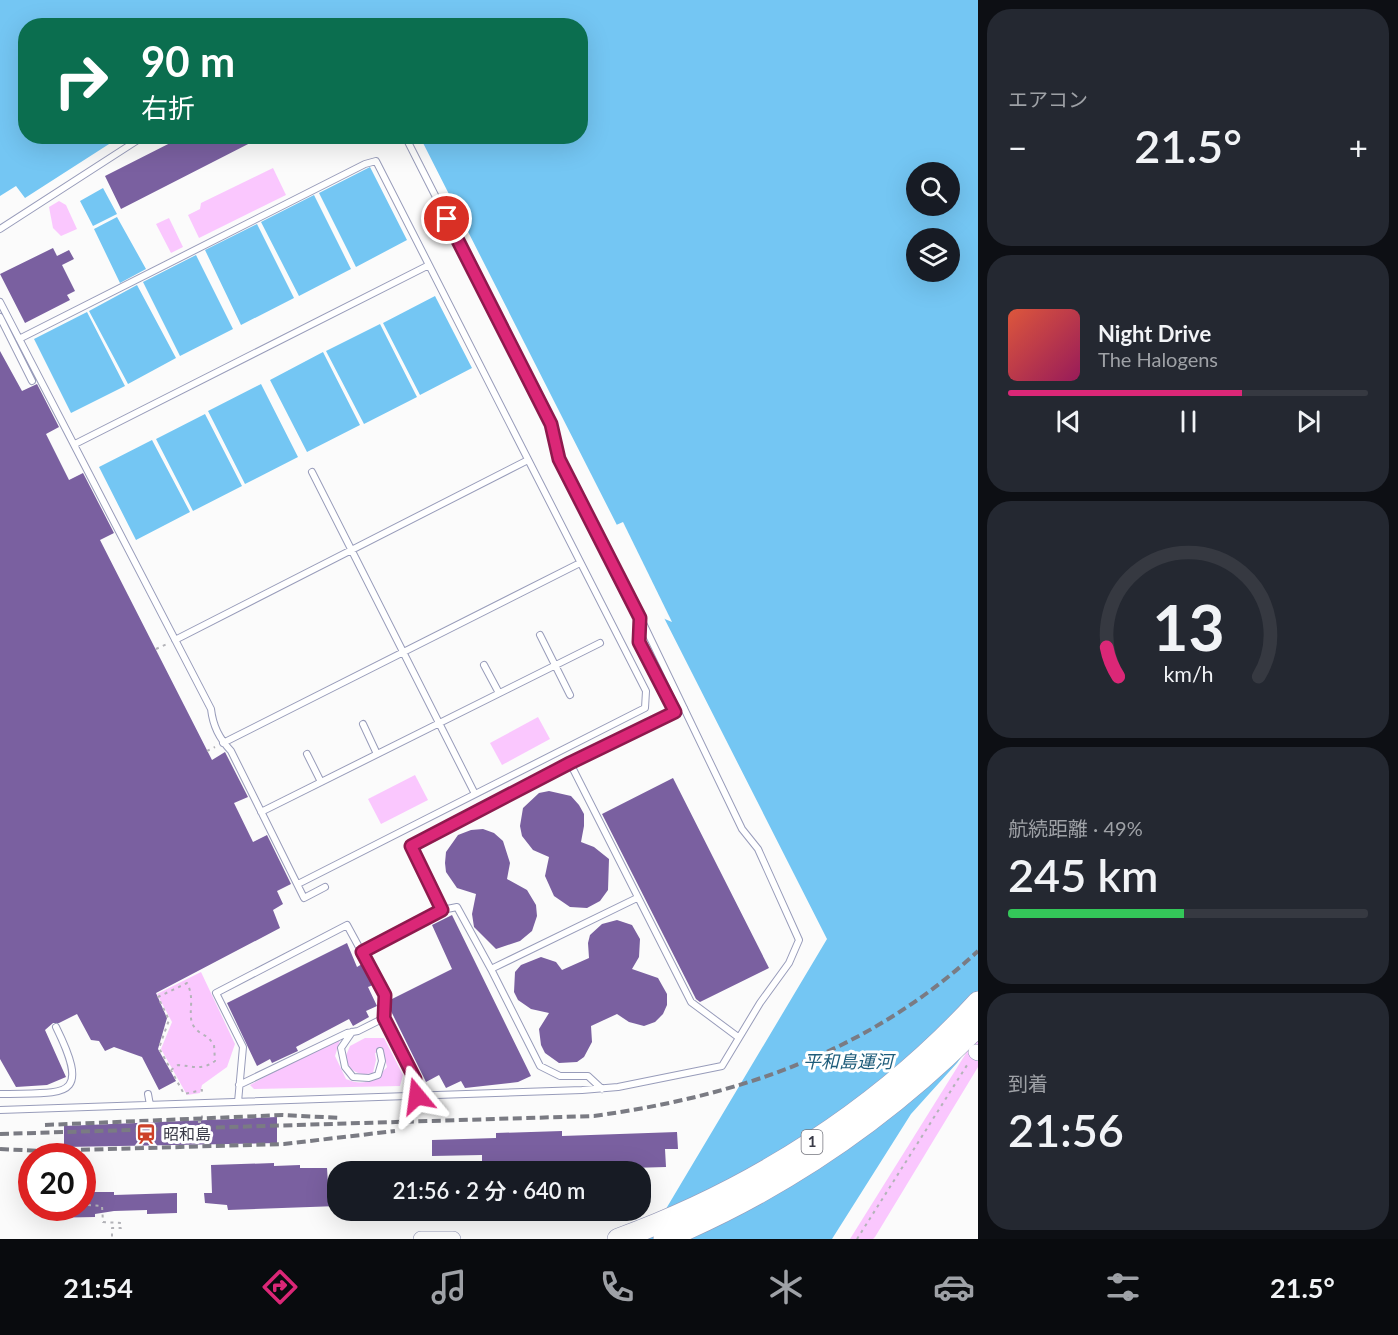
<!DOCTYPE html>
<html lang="ja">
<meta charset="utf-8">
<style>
body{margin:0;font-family:Lato,"Noto Sans JP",sans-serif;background:#242831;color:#f1f3f6;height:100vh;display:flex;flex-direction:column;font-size:22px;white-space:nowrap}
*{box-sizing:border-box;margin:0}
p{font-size:20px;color:#9ea1a6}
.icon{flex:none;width:33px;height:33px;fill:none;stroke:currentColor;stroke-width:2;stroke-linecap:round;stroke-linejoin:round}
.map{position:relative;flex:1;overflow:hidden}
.details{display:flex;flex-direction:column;gap:9px;padding:9px;background:#0d0f14;width:420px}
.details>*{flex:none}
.top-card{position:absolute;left:18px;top:18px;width:570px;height:126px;border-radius:24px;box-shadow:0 6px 24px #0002;background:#0b6e4f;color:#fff;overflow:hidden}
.fabs{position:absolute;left:906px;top:162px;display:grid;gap:12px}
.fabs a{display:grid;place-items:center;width:54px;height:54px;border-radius:50%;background:#171b24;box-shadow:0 6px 24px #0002;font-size:30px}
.speed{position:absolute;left:18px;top:1143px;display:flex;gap:12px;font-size:30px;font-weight:700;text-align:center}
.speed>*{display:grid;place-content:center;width:78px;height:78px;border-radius:50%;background:#171b24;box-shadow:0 6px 24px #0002;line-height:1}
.speed .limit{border:9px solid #d22;background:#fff;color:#111}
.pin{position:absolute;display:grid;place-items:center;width:51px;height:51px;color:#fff;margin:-26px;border:3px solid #fff;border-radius:50%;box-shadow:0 2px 6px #0007}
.me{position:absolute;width:66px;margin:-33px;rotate:344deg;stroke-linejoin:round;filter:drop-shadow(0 0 4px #0008)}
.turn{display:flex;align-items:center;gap:21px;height:126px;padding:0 24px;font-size:27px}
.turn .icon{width:78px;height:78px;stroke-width:2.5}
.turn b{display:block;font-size:42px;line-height:51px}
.big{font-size:45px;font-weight:600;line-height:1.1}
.details .tile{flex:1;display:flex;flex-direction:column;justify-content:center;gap:9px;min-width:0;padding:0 21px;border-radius:24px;background:#242831}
.details .dial{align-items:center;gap:0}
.dial svg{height:156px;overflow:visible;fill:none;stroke:#363941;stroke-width:7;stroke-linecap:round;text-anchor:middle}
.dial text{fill:#f1f3f6;stroke:none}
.song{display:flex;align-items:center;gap:18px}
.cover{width:72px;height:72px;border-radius:9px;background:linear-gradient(135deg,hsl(10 70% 55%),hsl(330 70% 35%))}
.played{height:6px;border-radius:3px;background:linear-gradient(90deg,#db2777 65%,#363941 65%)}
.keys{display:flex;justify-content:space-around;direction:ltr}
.heat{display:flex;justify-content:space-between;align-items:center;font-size:33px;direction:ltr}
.charge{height:9px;border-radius:4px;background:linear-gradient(90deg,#34c759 49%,#363941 0)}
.trip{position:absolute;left:327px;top:1161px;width:324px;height:60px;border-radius:24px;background:#171b24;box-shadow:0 6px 24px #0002;font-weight:600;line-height:60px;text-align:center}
.tabs{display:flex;height:96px;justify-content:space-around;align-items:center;background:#090b0e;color:#9ea1a6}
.tabs .icon{width:42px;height:42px}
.tabs .current{color:#db2777}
.tabs b{font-size:27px;color:#f1f3f6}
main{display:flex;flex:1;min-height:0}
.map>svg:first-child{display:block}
.green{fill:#fac7fe}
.water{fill:#74c6f3;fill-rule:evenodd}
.pier{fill:#fbfbfb}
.building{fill:#7a60a0}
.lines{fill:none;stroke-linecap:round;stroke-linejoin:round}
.service-casing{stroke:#989cba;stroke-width:8}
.tertiary-casing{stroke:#989cba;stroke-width:16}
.motorway-casing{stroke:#989cba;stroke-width:22}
.path{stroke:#b3b3b8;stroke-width:2;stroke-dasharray:3 4.5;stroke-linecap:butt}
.service{stroke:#fff;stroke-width:6}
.tertiary{stroke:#fff;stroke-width:15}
.motorway{stroke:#fff;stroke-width:21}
.rail{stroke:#7a7b83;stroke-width:4;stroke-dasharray:9 4.5;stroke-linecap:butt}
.route-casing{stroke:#8e194d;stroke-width:15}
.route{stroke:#db2777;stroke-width:10}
.labels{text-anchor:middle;stroke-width:6;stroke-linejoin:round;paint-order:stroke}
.shield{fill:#fff;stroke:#74757e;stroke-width:1.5}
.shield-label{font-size:15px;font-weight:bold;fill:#393a47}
.poi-label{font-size:16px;fill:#393a47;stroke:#fff;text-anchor:start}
.water-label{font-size:18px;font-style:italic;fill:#1e5c7a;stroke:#fff}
</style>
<main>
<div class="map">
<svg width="978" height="1239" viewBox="0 0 978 1239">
<rect width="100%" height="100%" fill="#fbfbfb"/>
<!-- green -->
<path class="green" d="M273,168L286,195L199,238L188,215L200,209L201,203Z
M59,201L66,205L77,229L61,236L53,228L49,207Z
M169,218L183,247L171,253L156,224Z
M538,717L550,739L502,765L490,743Z
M415,775L428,800L381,824L368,799Z
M201,972L235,1044L227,1067L202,1085L200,1093L187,1095L161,1049L172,1022L157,994Z
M978,1034V1067L875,1237L873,1239H850Z
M365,1038H384L403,1075L400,1086L254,1089L250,1085L330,1042L340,1040L335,1056L346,1079C364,1087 374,1081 387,1067L383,1051L375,1053L376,1060L373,1073C357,1076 353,1072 344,1060L350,1046Z"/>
<!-- water -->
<path class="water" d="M0,0H978V1034L957,1063L911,1114L832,1239H648L827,939L420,137L580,136V26H26V136L120,137L25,198L16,186L0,196ZM916,172H950V206H916ZM916,238H950V272H916Z
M370,167L407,240L356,267L319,193Z
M103,188L117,214L93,226L80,201Z
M314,195L351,269L299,296L261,222Z
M117,217L146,269L120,283L94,229Z
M257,224L294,298L241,325L205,250Z
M196,255L233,329L180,356L143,282Z
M137,285L176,358L128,384L89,311Z
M435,296L472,368L420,395L383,323Z
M87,312L125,386L71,413L34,339Z
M380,324L417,397L364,424L326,351Z
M323,352L360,425L307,452L270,380Z
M261,384L298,457L245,484L208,411Z
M205,414L242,486L193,511L156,439Z
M152,440L190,512L136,540L99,467Z"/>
<!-- pier -->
<path class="pier" d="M623,522L672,622L660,617L614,526Z"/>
<!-- building -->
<path class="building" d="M184,136H264L121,209L105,176Z
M53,248L57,256L69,250L74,259L62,265L75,291L67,295L70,300L25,323L0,274Z
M0,351L22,391L37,384L59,427L46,434L69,480L83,473L114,533L100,540L212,760L225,752L248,797L234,803L253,842L267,835L291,884L277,891L283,904L273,910L280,928L156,993L167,1018L158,1049L176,1081L159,1090L142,1057L114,1047L105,1051L99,1041L91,1040L77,1014L59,1023H53L45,1030L66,1077L47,1085L16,1087L0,1059Z
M673,778L769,968L700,1002L696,999L602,814Z
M549,791L571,796L579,805L584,814V826L581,842L594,847L609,859L608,890L600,901L587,908L570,907L554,896L545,876L549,857L533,850L522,836L520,826L523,808L539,793Z
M483,829L494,833L503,841L510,863L507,879L527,890L536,905L537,916L532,931L520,941L496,949L474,927L472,914L476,894L457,888L446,872L445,863L446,852L458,835L471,830Z
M452,915L531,1076L518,1082L465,1088L461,1081L446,1088L439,1075L426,1082L390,1009V1000L452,969L432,925Z
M617,920L632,925L640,939L639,957L632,969L658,978L667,994V1005L663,1014L655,1022L644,1026L629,1022L617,1014L591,1026L592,1042L584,1057L577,1062L559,1063L545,1053L541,1045L539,1029L549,1013L531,1009L518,1000L514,992L515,972L521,965L541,957L556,962L562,970L589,958L588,943L590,935L602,924Z
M347,943L357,967L362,964L373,985L368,987L377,1006L366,1011L369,1017L353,1026L349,1019L296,1047L298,1051L287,1056L272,1063L270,1059L257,1066L227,1003Z
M277,1117V1143L64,1147V1126Z
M562,1131V1136L677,1132L678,1149H665L666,1167L489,1172L482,1170V1155L432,1156V1140L496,1138V1133Z
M274,1163V1166L300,1165V1168H327L328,1184H338V1206L228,1210L227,1205L205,1203L204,1193H212L211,1165Z
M82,1192H114V1195L177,1193V1213L147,1214V1210L114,1211L95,1214V1217L44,1218L43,1208H82Z"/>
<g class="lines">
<!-- service casing -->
<g class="service-casing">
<path id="service" d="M0,229L144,136
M0,302L211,709C213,726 219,738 231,751L304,898L325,887
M0,317L32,381
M19,339L365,164L376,161L646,691L645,708L298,884
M75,444L429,265
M312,472L475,794
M640,620L639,642L675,712
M540,635L570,695
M175,640L528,460
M484,665L499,693
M363,724L377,754
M223,743L580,563
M307,754L321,782
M570,763L691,1002L738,1037
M261,812L600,643
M442,910L411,846L570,763L684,708
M361,952L442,910L457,907L491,969L637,898
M491,969L540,1066L560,1076H588L602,1089
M352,1032L341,1048L345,1067L353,1077L369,1078L378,1075L382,1061L380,1051
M239,1085L347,1033L358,1031L384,1018
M0,1094C64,1092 93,1102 56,1027
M148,1094L150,1105
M238,1102L243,1047L216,993L347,925L385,995L384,1018L415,1079L418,1096
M0,1110L582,1090L618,1087L722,1066L760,1003L789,963L799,940L758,849L742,829L631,598L559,459L551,424L405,136"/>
</g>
<!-- tertiary casing -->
<g class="tertiary-casing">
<path id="tertiary" d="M976,1052L978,1053
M421,1239H453"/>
</g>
<!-- motorway casing -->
<g class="motorway-casing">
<path id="motorway" d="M618,1239C753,1190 880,1109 978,1002
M664,1239C783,1189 888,1117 978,1026"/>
</g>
<!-- path -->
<path class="path" d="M156,649L167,644
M207,751L215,747
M171,1070L178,1065C194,1066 201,1071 215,1061L214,1045L208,1037C178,1024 199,1006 187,983L158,997L169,1020L159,1048L184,1094L202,1090L201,1095
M198,1122H202V1111
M88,1205L102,1206L103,1222L121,1223V1228H112V1239
M857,1239L969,1062"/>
<!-- service -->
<use href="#service" class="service"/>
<!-- tertiary -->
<use href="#tertiary" class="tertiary"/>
<!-- motorway -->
<use href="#motorway" class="motorway"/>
<!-- rail -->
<path class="rail" d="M45,1125L283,1115L341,1118
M0,1134L594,1116C738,1096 869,1052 978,951
M0,1149L41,1151L284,1144L395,1131"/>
</g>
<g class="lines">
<!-- route casing -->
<g class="route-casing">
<path id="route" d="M417,1096L415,1079L384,1018L385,995L362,952L442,910L411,846L570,763L675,712L639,642L640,618L559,459L551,424L447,219"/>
</g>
<!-- route -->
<use href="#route" class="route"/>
</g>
<!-- icons -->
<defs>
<g id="station-bare" transform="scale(1.62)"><path d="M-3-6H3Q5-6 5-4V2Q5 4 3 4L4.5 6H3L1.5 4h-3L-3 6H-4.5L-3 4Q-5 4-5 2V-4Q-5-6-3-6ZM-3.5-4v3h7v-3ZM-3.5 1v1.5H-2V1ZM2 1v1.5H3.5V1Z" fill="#cc4129" stroke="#fff" stroke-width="2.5" paint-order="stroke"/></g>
</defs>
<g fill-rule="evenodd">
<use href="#station-bare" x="146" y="1134"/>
</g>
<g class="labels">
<!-- shield labels -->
<rect class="shield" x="801.5" y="1130" width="21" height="24" rx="4.5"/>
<g class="shield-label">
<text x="812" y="1147">1</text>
</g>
<!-- poi labels -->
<g class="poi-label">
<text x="163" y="1140">昭和島</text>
</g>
<!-- water labels -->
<g class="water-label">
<text x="848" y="1068">平和島運河</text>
</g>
</g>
</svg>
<div class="fabs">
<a><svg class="icon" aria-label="search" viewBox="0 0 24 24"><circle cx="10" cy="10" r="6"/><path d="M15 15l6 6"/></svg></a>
<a><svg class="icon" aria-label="layers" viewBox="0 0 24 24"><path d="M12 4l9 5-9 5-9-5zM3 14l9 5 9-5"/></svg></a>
</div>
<div class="speed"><div class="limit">20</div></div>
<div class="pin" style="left:447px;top:219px;background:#d93025"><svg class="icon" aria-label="arrive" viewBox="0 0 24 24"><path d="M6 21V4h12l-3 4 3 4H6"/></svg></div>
<svg class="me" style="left:417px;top:1096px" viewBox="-20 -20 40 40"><path d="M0-17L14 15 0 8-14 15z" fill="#db2777" stroke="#fff" stroke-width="4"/></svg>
<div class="trip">21:56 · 2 分 · 640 m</div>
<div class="top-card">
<div class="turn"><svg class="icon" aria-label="right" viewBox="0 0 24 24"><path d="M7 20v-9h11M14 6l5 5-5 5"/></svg><div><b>90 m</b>右折</div></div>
</div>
</div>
<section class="details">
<div class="tile"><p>エアコン</p>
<div class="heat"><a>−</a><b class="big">21.5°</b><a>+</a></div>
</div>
<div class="tile">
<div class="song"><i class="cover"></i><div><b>Night Drive</b><p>The Halogens</p></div></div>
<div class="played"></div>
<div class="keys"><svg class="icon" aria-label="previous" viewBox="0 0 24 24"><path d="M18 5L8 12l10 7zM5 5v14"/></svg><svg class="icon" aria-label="pause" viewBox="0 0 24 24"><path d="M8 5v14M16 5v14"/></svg><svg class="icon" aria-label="next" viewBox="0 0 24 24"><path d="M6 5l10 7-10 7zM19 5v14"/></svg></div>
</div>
<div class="tile dial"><svg viewBox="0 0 100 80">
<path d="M14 69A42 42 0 1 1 86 69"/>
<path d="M14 69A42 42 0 0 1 8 54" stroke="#db2777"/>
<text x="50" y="56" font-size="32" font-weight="700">13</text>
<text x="50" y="72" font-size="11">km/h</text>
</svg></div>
<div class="tile"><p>航続距離 · 49%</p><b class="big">245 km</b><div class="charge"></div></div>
<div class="tile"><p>到着</p><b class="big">21:56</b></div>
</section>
</main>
<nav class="tabs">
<b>21:54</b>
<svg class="icon current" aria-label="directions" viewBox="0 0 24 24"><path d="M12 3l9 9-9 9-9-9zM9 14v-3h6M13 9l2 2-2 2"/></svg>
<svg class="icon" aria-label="music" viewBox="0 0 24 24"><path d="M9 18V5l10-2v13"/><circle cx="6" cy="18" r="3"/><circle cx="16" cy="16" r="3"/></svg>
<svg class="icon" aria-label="phone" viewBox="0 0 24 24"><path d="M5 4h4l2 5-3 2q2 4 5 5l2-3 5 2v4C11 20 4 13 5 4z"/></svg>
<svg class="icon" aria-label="climate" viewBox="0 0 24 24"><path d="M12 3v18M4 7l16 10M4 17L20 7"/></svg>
<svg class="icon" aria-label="car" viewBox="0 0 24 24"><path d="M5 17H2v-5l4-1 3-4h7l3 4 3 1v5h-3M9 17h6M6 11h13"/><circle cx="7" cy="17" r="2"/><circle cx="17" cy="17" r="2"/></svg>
<svg class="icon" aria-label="filters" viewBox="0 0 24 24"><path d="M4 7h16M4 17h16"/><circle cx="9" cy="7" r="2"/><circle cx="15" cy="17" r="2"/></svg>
<b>21.5°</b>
</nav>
